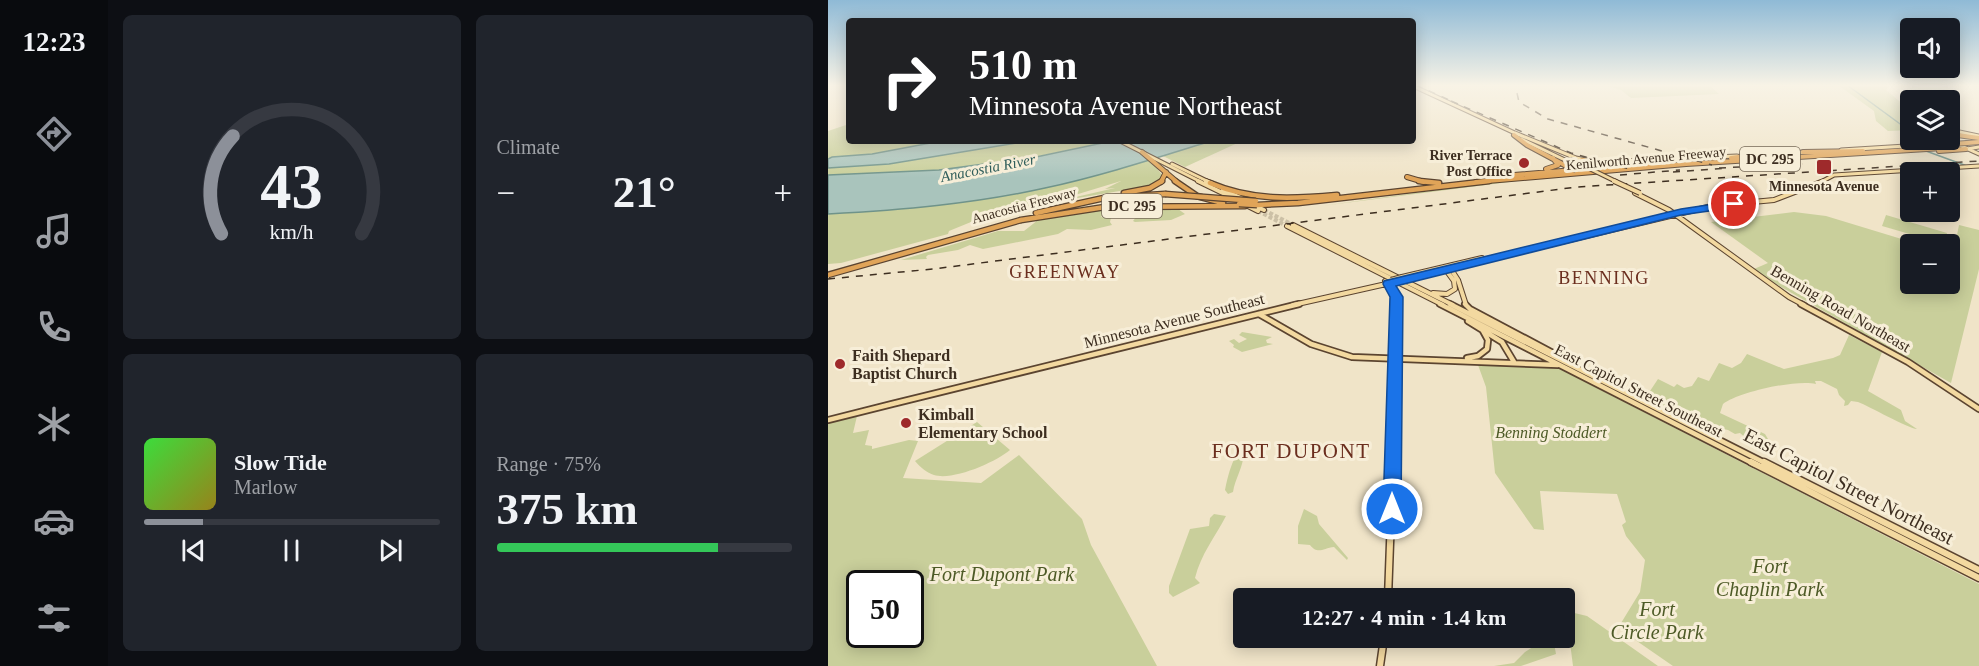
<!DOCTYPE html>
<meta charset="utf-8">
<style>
body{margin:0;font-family:Georgia,serif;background:#20242c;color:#f1f3f6;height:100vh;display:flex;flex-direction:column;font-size:22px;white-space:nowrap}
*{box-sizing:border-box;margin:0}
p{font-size:20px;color:#9ea1a6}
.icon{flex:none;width:33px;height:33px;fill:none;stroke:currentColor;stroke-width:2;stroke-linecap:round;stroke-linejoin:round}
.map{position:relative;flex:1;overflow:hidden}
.details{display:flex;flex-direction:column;gap:15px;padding:15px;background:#0d0f14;width:720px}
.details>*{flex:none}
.banner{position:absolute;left:18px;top:18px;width:570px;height:126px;border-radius:6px;box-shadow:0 3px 15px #0003;background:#202124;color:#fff;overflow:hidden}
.controls{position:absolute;left:1072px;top:18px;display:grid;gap:12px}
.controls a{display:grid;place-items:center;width:60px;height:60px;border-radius:6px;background:#171b24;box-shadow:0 3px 15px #0003;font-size:30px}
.speed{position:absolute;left:18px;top:570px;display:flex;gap:12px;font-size:30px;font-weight:700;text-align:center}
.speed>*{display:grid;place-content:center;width:78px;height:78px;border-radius:50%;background:#171b24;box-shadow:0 3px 15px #0003;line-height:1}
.speed .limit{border:3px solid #111;border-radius:9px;background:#fff;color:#111}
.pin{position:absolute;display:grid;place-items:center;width:51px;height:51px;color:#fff;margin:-26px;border:3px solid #fff;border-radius:50%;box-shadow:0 2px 6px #0007}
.me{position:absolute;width:66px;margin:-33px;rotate:0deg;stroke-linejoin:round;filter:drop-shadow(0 0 4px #0008)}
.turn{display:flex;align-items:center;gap:21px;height:126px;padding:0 24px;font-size:27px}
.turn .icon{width:78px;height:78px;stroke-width:2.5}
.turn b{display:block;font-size:42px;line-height:51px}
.big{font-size:45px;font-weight:800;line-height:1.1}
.details .widget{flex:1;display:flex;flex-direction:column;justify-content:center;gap:9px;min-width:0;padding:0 21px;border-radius:9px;background:#20242c}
.details .dial{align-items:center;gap:0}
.dial svg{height:156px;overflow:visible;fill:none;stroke:#363941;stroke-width:7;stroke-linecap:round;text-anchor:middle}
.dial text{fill:#f1f3f6;stroke:none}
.song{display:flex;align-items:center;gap:18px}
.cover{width:72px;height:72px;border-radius:9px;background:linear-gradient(135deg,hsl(120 70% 55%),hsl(50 70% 35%))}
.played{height:6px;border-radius:3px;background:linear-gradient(90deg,#8c9099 20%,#363941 20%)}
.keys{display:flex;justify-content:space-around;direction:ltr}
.heat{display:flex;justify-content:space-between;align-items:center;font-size:33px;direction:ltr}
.charge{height:9px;border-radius:4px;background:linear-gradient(90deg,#34c759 75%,#363941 0)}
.details .tiles{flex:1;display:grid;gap:15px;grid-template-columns:repeat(2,1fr)}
.trip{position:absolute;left:405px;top:588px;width:342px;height:60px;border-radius:6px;background:#171b24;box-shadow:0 3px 15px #0003;font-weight:800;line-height:60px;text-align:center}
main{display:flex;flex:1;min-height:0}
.tab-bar{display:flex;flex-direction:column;width:108px;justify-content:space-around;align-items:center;background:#090b0e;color:#9ea1a6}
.tab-bar .icon{width:42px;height:42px}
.tab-bar .selected{color:#8c9099}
.tab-bar b{font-size:27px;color:#f1f3f6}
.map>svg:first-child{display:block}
.green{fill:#c9cf9b;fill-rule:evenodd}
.water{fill:#a9c4bc;stroke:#6f938a;stroke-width:1.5}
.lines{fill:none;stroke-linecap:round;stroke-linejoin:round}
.stream{stroke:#6f938a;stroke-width:1.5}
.major-tunnel{stroke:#ccc0a6;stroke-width:4;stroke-dasharray:4 2;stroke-linecap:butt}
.major-far3-casing{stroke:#5b4430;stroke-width:5}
.major-far2-casing{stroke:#5b4430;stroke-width:6}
.major-far1-casing{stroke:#5b4430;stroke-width:8}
.major-casing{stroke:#5b4430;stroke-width:9}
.highway-far1-casing{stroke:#5b4430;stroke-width:6}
.highway-casing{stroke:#5b4430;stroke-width:7}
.major-far3{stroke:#f3d9a0;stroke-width:3}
.major-far2{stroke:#f3d9a0;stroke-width:4}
.major-far1{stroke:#f3d9a0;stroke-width:4.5}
.major{stroke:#f3d9a0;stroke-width:6}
.highway-far1{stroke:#e0a458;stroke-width:4}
.highway{stroke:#e0a458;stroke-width:4.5}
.rail{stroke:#3d2e20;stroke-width:1.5;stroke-dasharray:7 7;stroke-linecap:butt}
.major-bridge-far1-casing{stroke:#5b4430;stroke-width:5;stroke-linecap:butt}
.major-bridge-casing{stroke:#5b4430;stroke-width:6;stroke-linecap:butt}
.highway-bridge-far1-casing{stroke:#5b4430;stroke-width:6;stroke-linecap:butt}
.highway-bridge-casing{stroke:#5b4430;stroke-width:7;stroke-linecap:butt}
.major-bridge-far1{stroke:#f3d9a0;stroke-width:3}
.major-bridge{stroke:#f3d9a0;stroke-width:4}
.highway-bridge-far1{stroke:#e0a458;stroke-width:4}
.highway-bridge{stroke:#e0a458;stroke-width:4.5}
.route{fill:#1a73e8;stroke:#114b97;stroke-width:1.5}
.poi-dot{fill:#9e2a2b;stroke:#f7eed8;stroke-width:2}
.labels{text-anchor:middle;stroke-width:6;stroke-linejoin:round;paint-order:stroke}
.far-poi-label{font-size:14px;font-weight:bold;fill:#3d2e20;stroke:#f7eed8;text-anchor:end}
.far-street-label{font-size:14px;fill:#3d2e20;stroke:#f7eed8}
.shield{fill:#f7eed8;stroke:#756857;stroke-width:1.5}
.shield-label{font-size:15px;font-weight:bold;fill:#3d2e20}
.far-water-label{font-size:15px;font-style:italic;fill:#2f5d5a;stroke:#f7eed8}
.street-label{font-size:16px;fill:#3d2e20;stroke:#f7eed8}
.poi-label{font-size:16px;font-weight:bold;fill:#3d2e20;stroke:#f7eed8;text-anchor:start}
.park-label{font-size:16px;font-style:italic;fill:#4d5a26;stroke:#f7eed8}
.neighbourhood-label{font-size:18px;letter-spacing:1.5px;fill:#6b2e1e;stroke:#f7eed8}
.near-street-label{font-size:20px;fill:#3d2e20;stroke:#f7eed8}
.near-park-label{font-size:20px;font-style:italic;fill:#4d5a26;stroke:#f7eed8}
.near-neighbourhood-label{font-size:21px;letter-spacing:1.5px;fill:#6b2e1e;stroke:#f7eed8}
</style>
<main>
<nav class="tab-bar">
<b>12:23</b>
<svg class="icon selected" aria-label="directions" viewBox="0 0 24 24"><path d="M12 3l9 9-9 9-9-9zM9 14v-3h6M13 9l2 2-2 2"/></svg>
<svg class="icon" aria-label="music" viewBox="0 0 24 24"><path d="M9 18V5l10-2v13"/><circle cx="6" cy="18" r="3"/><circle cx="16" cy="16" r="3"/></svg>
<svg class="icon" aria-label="phone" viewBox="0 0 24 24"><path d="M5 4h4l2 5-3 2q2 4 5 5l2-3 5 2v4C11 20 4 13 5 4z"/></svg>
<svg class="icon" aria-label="climate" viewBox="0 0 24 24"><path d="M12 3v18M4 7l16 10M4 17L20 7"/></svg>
<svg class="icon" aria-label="car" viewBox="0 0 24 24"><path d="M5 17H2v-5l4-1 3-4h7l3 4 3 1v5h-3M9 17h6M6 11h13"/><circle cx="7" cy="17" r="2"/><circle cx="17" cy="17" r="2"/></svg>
<svg class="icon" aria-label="filters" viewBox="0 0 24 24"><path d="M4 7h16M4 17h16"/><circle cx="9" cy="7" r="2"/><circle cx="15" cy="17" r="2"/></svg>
</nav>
<section class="details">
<div class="tiles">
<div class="widget dial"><svg viewBox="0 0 100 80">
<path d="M14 69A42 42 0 1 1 86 69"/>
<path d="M14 69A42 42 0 0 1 20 19" stroke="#8c9099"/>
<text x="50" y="56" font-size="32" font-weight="700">43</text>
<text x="50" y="72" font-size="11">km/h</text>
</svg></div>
<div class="widget"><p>Climate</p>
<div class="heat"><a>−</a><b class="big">21°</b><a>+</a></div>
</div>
<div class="widget">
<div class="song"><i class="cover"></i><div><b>Slow Tide</b><p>Marlow</p></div></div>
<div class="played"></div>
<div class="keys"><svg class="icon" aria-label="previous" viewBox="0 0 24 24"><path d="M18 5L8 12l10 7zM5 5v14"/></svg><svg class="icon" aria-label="pause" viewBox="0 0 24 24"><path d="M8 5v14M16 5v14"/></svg><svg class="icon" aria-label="next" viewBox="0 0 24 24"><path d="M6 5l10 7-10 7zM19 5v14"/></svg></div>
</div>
<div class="widget"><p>Range · 75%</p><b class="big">375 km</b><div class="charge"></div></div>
</div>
</section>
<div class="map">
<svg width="1151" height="666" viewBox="0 0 1151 666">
<rect width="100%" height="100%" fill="#f0e4c8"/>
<!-- green -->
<path class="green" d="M776,85H881L891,94L803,98L793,90Z
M1010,85H1061L1058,90L1083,111V130L1060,131L1048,121L1046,111Z
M21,124V141H113L44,154L0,159V131Z
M200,141H284L201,158L146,175H0V168L61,164Z
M349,141H414L357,167L335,156Z
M322,160L335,176L327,185L226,202L287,188L277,189L293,181L191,212L143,222L121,231L120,234L13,263L0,264V214C115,208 212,193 322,160Z
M683,180H697L493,206Z
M306,208L350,209L357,214L343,220L307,222L305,221L309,216L304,212L276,213L273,217L283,218L282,222L284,225L263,230L239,229L230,234L155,249L142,245L130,250L100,255L98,257L99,259L73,260L170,231H196L210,220L228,215L266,210Z
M966,212L998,216L1090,244H1083V284H1122V254L1125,255L1131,225L1151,230V269L1123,383L948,284L926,269L940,263L883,222Z
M1058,215L1119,233L1116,244L1054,226Z
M414,332L444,337L438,340L439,343L445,344L414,352L405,347L406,345L401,341L406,339L411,343L419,339L411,335Z
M1021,335L1054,352L1040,391L1073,410L1077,421L1089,429C1081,429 1041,406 1030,402L1023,401L1020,405L1016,406L1017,401L1011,395L1009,389L993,381H987L988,384C969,379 911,392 895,404L892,413L937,434L940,439L937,442V448L925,436L920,440L912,433L907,434L900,430L882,426L880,429L818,397L830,379L846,387L849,384L856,388L864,386L870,377L881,381L891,363L904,368L913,363L919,354L956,369L1005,358L1012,355Z
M650,365L718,366L730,368L1151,584V666H845L790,628L812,592L817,560L798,536L794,525L798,522L789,494L712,491L716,530L706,529L667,473L658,387Z
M29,416L25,433L41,430L37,445L44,446V449L81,440L90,441L75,478L153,483L191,455L254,519L263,545L329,666H0V423ZM32,584H82V634H32Z
M149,422L182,450C168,462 125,481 106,475C99,473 92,467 87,461Z
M415,449C418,463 407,478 405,492L400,494L397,490C399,479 405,453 415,449Z
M476,509L489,516L491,524L520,558L519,560L506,547C495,548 490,555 482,545L470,544V526Z
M386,514L398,516C387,537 373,554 367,578L372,583L345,597L341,593V586L362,529L381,526L382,518Z
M738,611L759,616L830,666H745Z
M719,638H725L728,654L693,666H666L686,663L697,652Z"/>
<!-- water -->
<path class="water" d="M113,141H200L61,164L0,168V159L4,157L44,154Z
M284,141H383C328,158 273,176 217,188C145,204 73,210 0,214V175L111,170L208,157Z"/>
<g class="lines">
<!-- stream -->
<path class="stream" d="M1019,85L1079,129L1076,135L1084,142
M1098,151L1139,166"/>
<!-- major-tunnel -->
<path class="major-tunnel" d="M436,210L465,225
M430,211L459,226"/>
<!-- major-far3 casing -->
<g class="major-far3-casing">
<path id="major-far3" d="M585,86L689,134
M1122,130L1151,136
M687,133L748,158L768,162L909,156
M693,139L739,161
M1120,140L1151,154
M292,141L373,182
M1139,149L1151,147
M1013,150L1078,146L1095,140
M927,155L978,152
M344,164L381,182
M993,182L1006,175L1151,166"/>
</g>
<!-- major-far2 casing -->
<g class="major-far2-casing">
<path id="major-far2" d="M370,181L405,198
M378,181L385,184
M993,182L996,181
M395,190L415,199
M807,193L841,210L961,297L976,305
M418,205L430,211
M425,205L436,210
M882,206L946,200L993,182
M465,225L625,305
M459,226L615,305
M621,266L630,280L638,305
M574,277L654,258
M579,279L884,206
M557,281C565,288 569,295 569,305
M605,293L619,294L627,289L626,281L618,270
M465,305L567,282"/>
</g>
<!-- major-far1 casing -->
<g class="major-far1-casing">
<path id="major-far1" d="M612,304L926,464
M622,304L939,464
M637,304L642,309L725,353
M973,304L1080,362L1151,409
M431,314L483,344L524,357L730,365
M640,321L674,342L686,362
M639,358L650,356L659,349L660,340L655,331
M64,404L471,304
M0,420L64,404
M565,464L569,304"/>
</g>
<!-- major casing -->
<g class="major-casing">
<path id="major" d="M923,462L1151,578
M936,462L1151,570
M560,598L565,462
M552,666L556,638"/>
</g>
<!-- highway-far1 casing -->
<g class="highway-far1-casing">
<path id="highway-far1" d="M1122,134L1151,138
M686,135L699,145L742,168
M1110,140L1123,147
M1139,143L1151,142
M1087,147L1109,145
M1111,151L1138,149
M314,152L349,182
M975,152L1035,151
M903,158L931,154
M754,160L770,165
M718,169L730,165L725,158
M686,175L838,162
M579,177L596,182
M333,182L338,172
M648,182L858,164L1115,148"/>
</g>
<!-- highway casing -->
<g class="highway-casing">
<path id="highway" d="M347,181L369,196L395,203
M591,181L611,183
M382,183C424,201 464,199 509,195
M296,193L322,188L334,181
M429,205L470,203L661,181
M208,213L276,198L337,194
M193,220L277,207L417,206"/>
</g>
<!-- major-far3 -->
<use href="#major-far3" class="major-far3"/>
<!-- major-far2 -->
<use href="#major-far2" class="major-far2"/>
<!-- major-far1 -->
<use href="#major-far1" class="major-far1"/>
<!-- major -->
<use href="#major" class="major"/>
<!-- highway-far1 -->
<use href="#highway-far1" class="highway-far1"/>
<!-- highway -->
<use href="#highway" class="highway"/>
<!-- rail -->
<path class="rail" d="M588,85L630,104
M689,93L691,102L720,119L884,165
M623,101L743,153L805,170
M891,168L975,164
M845,172L899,168
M792,175L852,170
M0,279L105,269L749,187L1151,161"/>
<!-- major-bridge-far1 casing -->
<g class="major-bridge-far1-casing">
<path id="major-bridge-far1" d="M742,159L789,182"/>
</g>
<!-- major-bridge casing -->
<g class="major-bridge-casing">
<path id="major-bridge" d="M786,181L812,193
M563,280L574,277
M567,282L579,279"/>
</g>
<!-- highway-bridge-far1 casing -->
<g class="highway-bridge-far1-casing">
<path id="highway-bridge-far1" d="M1109,145L1139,143
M770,165V168
M774,165L776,168
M742,168L748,170"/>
</g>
<!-- highway-bridge casing -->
<g class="highway-bridge-casing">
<path id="highway-bridge" d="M337,194L428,201
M411,204L429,205
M0,275L193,220"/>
</g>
<!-- major-bridge-far1 -->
<use href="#major-bridge-far1" class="major-bridge-far1"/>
<!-- major-bridge -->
<use href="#major-bridge" class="major-bridge"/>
<!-- highway-bridge-far1 -->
<use href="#highway-bridge-far1" class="highway-bridge-far1"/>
<!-- highway-bridge -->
<use href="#highway-bridge" class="highway-bridge"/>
</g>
<!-- sky -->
<linearGradient id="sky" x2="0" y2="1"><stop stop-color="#8fbad6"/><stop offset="0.48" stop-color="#f8f3e6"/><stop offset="1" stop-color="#f8f3e6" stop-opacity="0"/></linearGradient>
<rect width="1151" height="178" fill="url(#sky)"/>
<!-- route -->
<path class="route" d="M906,201L911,204L909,207L853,215L568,286L575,297L573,509L570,515L564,517L558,515L555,509L562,297L555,284L556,281L853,209Z"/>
<!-- markers -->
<g class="poi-dot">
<circle cx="696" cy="163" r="6"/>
<rect x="988" y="159" width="16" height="16" rx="3"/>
<circle cx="12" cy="364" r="6"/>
<circle cx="78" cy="423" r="6"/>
</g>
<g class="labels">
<!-- far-poi labels -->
<g class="far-poi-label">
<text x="684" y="160">River Terrace<tspan x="684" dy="16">Post Office</tspan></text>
<text x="996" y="191" text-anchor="middle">Minnesota Avenue</text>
</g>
<!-- far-street labels -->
<g class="far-street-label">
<text transform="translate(818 158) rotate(-5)" y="5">Kenilworth Avenue Freeway</text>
<text transform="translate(196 205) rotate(-15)" y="5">Anacostia Freeway</text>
</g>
<!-- shield labels -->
<g class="shield">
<rect x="912" y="147" width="60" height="24" rx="4.5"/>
<rect x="274" y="194" width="60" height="24" rx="4.5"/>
</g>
<g class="shield-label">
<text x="942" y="164">DC 295</text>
<text x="304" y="211">DC 295</text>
</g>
<!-- far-water labels -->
<g class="far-water-label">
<text transform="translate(160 168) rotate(-11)" y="5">Anacostia River</text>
</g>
<!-- street labels -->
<g class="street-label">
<text transform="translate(1013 308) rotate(30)" y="6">Benning Road Northeast</text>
<text transform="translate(346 320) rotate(-14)" y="6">Minnesota Avenue Southeast</text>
<text transform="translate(811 390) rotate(27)" y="6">East Capitol Street Southeast</text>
</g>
<!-- poi labels -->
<g class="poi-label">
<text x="24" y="361">Faith Shepard<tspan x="24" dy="18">Baptist Church</tspan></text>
<text x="90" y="420">Kimball<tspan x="90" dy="18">Elementary School</tspan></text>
</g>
<!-- park labels -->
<g class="park-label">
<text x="723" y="438">Benning Stoddert</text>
</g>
<!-- neighbourhood labels -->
<g class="neighbourhood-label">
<text x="237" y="278">GREENWAY</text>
<text x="776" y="284">BENNING</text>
</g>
<!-- near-street labels -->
<g class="near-street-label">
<text transform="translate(1021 486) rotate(27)" y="7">East Capitol Street Northeast</text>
</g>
<!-- near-park labels -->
<g class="near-park-label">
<text x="942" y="573">Fort<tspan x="942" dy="23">Chaplin Park</tspan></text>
<text x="174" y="581">Fort Dupont Park</text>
<text x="829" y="616">Fort<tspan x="829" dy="23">Circle Park</tspan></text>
</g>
<!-- near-neighbourhood labels -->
<g class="near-neighbourhood-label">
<text x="463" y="458">FORT DUPONT</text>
</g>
</g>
</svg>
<div class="controls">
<a><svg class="icon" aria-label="sound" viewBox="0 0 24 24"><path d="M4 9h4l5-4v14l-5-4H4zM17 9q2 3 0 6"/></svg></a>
<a><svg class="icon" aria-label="layers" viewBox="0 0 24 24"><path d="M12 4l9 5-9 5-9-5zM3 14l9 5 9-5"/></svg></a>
<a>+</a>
<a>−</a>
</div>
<div class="speed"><div class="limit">50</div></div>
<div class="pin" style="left:906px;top:204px;background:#d93025"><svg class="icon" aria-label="arrive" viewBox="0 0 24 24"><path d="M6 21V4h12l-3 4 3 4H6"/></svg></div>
<svg class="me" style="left:564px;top:509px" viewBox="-20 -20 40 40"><circle r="17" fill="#1a73e8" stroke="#fff" stroke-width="3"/><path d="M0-11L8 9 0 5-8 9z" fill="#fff"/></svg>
<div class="trip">12:27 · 4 min · 1.4 km</div>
<div class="banner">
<div class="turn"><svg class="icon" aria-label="right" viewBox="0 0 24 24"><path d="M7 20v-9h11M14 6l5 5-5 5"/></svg><div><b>510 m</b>Minnesota Avenue Northeast</div></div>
</div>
</div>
</main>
